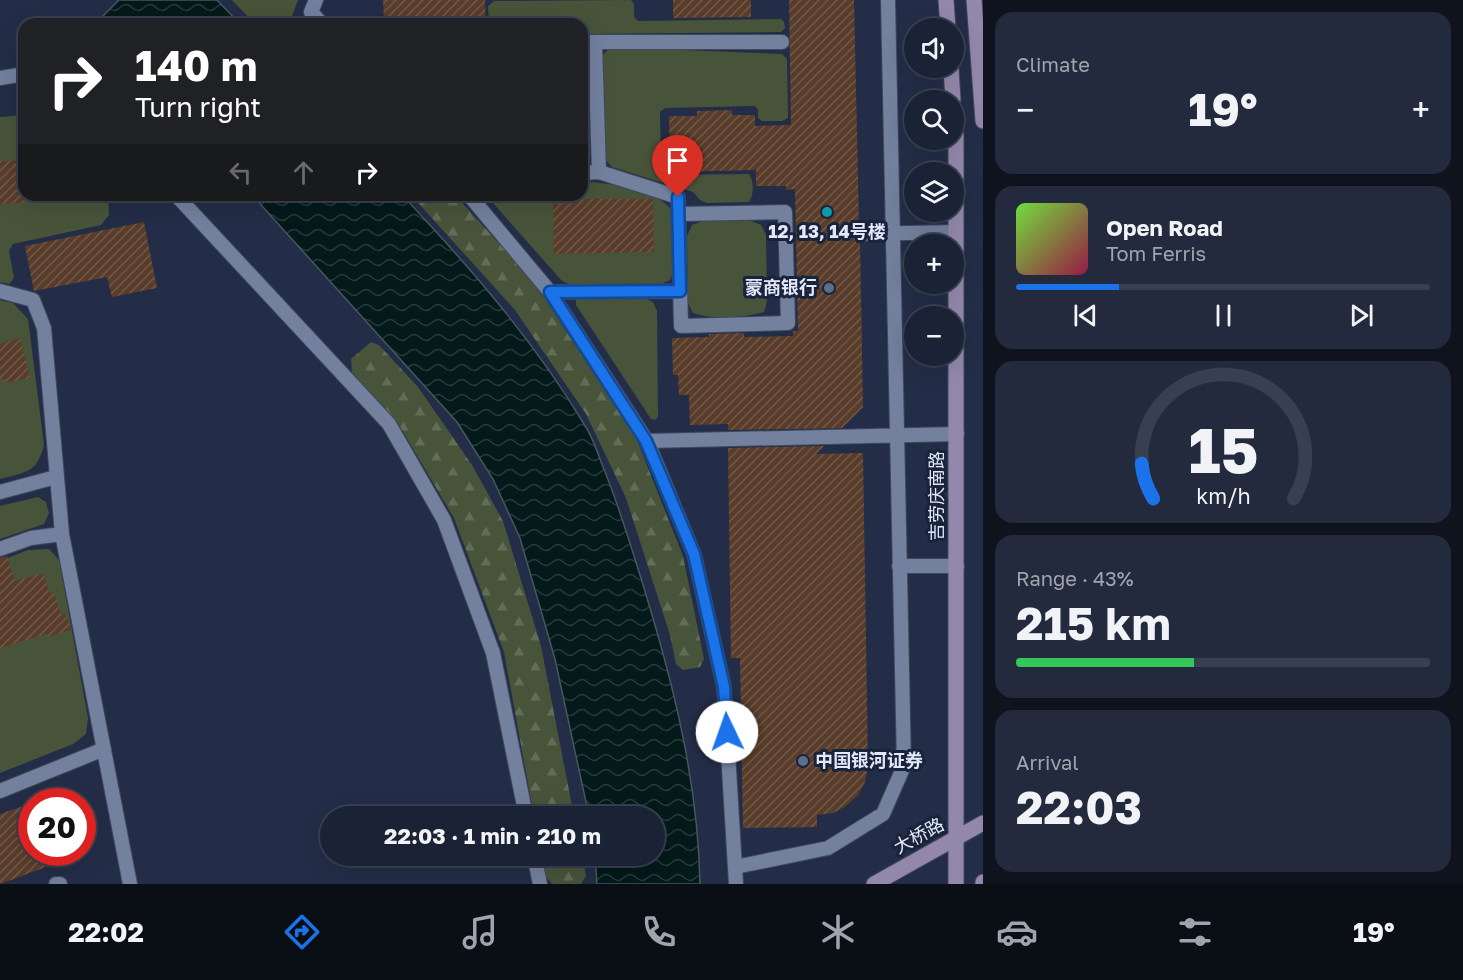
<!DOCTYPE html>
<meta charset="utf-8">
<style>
body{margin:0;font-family:"Golos Text","Noto Sans SC",sans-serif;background:#232a3d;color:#f1f3f6;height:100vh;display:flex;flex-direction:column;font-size:22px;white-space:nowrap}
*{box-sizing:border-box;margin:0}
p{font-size:20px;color:#9fa4ad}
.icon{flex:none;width:33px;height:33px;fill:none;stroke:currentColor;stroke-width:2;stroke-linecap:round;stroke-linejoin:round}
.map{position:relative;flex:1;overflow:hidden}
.side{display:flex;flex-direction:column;gap:12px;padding:12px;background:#0e131d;width:480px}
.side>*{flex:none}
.banner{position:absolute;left:18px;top:18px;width:570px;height:183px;border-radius:18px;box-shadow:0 6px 24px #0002,0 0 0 2px #383f50;background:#202124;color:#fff;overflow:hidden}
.fabs{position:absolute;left:904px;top:18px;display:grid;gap:12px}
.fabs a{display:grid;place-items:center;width:60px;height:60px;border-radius:50%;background:#1a2235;box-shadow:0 6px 24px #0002,0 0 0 2px #383f50;font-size:30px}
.speed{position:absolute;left:18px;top:788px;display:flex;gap:12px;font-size:30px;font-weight:700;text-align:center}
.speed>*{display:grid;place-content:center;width:78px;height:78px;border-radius:50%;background:#1a2235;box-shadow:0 6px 24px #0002,0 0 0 2px #383f50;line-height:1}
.speed .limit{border:9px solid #d22;background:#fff;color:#111}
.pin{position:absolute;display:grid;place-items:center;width:51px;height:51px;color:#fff;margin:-62px -26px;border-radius:50% 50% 50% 0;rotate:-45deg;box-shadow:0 0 6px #0007}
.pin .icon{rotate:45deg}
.me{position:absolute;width:66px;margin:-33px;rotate:357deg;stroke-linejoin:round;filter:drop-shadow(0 0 4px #0008)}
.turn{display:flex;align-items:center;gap:21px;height:126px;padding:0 18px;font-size:27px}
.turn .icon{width:78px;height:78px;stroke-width:2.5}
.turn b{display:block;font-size:42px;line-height:51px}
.lanes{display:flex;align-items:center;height:57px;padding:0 18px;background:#0003;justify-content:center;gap:30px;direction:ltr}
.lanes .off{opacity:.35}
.big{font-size:45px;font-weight:700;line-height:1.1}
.side .widget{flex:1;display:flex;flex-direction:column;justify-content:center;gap:9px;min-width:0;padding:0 21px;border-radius:18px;background:#232a3d}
.side .dial{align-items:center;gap:0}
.dial svg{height:156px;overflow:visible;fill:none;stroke:#383f50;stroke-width:7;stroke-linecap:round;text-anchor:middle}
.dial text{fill:#f1f3f6;stroke:none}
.song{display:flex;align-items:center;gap:18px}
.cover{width:72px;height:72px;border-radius:9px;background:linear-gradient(135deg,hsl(100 70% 55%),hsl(340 70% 35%))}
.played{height:6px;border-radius:3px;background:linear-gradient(90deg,#1a73e8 25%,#383f50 25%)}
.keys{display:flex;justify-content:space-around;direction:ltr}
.heat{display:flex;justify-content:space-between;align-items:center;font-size:33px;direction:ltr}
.charge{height:9px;border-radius:4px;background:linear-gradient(90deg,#34c759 43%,#383f50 0)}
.trip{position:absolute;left:320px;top:806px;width:345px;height:60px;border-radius:30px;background:#1a2235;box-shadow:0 6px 24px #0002,0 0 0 2px #383f50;font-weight:700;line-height:60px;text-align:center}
.tab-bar{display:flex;height:96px;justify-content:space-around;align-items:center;background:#0a0e15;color:#9fa4ad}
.tab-bar .icon{width:42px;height:42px}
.tab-bar .active{color:#1a73e8}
.tab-bar b{font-size:27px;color:#f1f3f6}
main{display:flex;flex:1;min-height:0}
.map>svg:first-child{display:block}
.green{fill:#47543a}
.forest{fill:url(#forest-firs)}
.water{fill:url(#water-waves);stroke:#46575d;stroke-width:1.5}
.building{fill:url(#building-hatch)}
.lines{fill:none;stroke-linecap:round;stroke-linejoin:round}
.service-casing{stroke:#40485d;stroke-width:16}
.secondary-casing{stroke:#40485d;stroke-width:17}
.service{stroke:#73809e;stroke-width:14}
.secondary{stroke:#9388ac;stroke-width:15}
.route-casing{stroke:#114b97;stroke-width:15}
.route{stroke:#1a73e8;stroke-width:10}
.culture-dot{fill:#0f9aa8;stroke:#1a233c;stroke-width:2}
.service-dot{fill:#5c6f8a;stroke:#1a233c;stroke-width:2}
.labels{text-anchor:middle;stroke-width:6;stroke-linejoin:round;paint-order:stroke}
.poi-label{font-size:18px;font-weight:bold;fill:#e1e8f9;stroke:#1a233c}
.street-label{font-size:18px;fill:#e1e8f9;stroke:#1a233c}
</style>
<main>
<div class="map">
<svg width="983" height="884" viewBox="0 0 983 884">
<defs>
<pattern id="forest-firs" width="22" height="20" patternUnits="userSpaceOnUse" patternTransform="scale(1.5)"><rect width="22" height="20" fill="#47543a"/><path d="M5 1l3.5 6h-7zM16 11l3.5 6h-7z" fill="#616d57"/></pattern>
<pattern id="water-waves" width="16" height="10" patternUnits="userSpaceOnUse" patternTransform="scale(1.5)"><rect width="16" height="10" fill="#03191a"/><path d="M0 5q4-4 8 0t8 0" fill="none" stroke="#273a3c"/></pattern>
<pattern id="building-hatch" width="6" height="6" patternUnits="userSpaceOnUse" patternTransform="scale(1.5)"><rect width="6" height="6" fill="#593d2a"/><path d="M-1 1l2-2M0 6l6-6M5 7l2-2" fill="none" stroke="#71594a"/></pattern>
</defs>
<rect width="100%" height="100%" fill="#232d47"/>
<!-- green -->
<path class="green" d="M232,0H298L289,24H255Z
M631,0L634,4V17L638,21L781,19L784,22L785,28L781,32L582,34V24H489L488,6L494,1Z
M610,47L782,54L787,59L788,118L782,121H762L758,118V110L755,106L665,108L660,112L661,172L665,175L749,174C754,181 754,195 749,202L707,203L700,200L693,192L612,167L606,160L603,55Z
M24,115V195H108L109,215L101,225L13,244L9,251L14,278L9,284L0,282V117Z
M582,182C606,182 659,189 672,211L674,271L670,280L661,284L572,285L562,281L486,195H582Z
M749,220L761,225L766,235L767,302L764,312C743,318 713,320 693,313L688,303L687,236L692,225L703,221Z
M581,297H642L653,302L657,311L658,417L655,420L651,419L576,305V299Z
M0,300L13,303L28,319L44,445C37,473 26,472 0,479Z
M38,497L46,502L49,513L44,524L0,539V506Z
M49,549L59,560L88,718L86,734L73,744L0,773V561L28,550Z"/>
<!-- forest -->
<path class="forest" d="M411,195H455L534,282L637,440L683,556L704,659L700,667L683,670L676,664L670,635L626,498L586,414L515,310Z
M371,342L379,345L418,387L472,465L503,521L541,646L574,816H534L504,652L454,518L396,420L352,373L351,359Z
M541,855H582L586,876L581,884H552L545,876Z"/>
<!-- water -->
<path class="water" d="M119,0H217L240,24H97L96,23Z
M252,195H402C470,267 536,343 587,429C593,439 597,451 601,462C614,493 624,524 634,556C668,663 698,772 700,884H597L595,855H654V816H589L555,659L520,538L493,479L457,422Z"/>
<!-- building -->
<path class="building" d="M383,0H485L486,24H384Z
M673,0H751V17L673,18Z
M789,0H854L859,225L854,227L850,234L852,239L860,243L863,407L842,428L728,430V424L690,425L689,395H679L678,375H673L672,338L709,337V334L744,333V337L793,336V331H798L795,189L786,190V186H756V170L670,172L669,116H697V111L732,110V115H755V126L791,125Z
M24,160V203L0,204V161Z
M566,199H653L654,252L554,254L553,204H566Z
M144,222L157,288L112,297L107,277L34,291L25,246Z
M20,338L30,378L6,383L5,379L0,380V344Z
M824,446L816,454L863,453L868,766L865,782L858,795L846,806L833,813L817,815V827L743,828L740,658H731L728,448Z
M7,556L15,581L44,573L49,593L54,592L61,615L65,613L71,630L47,637L46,634L0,648V558Z
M32,803V852H81V854L0,884V814Z"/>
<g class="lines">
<!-- service casing -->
<g class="service-casing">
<path id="service" d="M316,0L311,12L322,24
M582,42H782
M595,42L599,172
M0,78L24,74
M582,173L599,172L678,197L681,326L788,323L785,212L679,214
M176,195L389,424L444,520L493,653L526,816
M469,195L550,292L647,441L694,554L724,687L736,884
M859,234L956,232
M0,291L33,300L44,328L62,534L130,884
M550,292L680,291
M647,441L957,434
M0,492L56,477
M0,549L31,538L62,534
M899,566H957
M0,791L104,749
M534,855L540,884
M735,867L828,848L883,814L904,766L888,0
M56,884H60"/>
</g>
<!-- secondary casing -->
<g class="secondary-casing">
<path id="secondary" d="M946,0L948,28
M974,0L983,121
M951,68L953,100
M954,108L956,136V884
M874,884L983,823
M983,884V882"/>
</g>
<!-- service -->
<use href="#service" class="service"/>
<!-- secondary -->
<use href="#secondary" class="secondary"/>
</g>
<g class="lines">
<!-- route casing -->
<g class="route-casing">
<path id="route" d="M678,197L680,291L550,292L646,441L694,554L724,687L727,732"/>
</g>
<!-- route -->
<use href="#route" class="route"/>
</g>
<!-- markers -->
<circle class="culture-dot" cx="827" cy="212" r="6"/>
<g class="service-dot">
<circle cx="829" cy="288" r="6"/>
<circle cx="803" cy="761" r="6"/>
</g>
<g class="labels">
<!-- poi labels -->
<g class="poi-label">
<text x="827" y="238">12, 13, 14号楼</text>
<text x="817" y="294" text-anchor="end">蒙商银行</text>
<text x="815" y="767" text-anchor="start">中国银河证券</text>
</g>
<!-- street labels -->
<g class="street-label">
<text transform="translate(937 496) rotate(-90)" y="6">吉劳庆南路</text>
<text transform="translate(919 836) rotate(-29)" y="6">大桥路</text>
</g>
</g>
</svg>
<div class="fabs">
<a><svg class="icon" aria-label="sound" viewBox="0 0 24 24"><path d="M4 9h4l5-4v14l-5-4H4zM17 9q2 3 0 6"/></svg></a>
<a><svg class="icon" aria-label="search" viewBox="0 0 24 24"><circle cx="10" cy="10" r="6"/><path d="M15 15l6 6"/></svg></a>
<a><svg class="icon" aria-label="layers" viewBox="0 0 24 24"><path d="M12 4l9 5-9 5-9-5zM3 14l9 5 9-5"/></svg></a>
<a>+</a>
<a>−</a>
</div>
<div class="speed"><div class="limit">20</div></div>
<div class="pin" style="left:678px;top:197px;background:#d93025"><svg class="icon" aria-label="arrive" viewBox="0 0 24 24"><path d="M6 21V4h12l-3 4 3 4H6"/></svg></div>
<svg class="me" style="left:727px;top:732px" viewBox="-20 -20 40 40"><circle r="19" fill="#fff"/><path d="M0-13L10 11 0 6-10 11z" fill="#1a73e8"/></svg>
<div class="trip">22:03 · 1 min · 210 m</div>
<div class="banner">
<div class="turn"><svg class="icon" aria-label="right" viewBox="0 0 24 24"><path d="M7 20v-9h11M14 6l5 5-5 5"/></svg><div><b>140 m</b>Turn right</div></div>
<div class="lanes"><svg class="icon off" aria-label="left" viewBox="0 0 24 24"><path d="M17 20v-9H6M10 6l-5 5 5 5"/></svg><svg class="icon off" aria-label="ahead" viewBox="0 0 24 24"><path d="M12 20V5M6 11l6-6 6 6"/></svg><svg class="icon" aria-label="right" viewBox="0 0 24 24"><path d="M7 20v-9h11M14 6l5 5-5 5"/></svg></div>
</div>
</div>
<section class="side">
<div class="widget"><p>Climate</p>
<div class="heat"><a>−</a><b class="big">19°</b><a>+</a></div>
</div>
<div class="widget">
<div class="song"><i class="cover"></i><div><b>Open Road</b><p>Tom Ferris</p></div></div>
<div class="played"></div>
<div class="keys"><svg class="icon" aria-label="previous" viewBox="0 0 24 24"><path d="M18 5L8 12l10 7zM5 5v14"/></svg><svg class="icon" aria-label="pause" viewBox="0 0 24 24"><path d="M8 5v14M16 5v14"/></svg><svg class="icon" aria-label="next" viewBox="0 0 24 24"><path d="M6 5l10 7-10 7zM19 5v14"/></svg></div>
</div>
<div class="widget dial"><svg viewBox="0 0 100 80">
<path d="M14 69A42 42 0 1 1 86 69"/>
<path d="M14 69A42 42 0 0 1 8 51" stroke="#1a73e8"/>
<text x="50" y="56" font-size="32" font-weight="700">15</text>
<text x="50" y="72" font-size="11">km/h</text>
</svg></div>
<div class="widget"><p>Range · 43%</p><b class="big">215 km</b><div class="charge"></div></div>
<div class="widget"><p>Arrival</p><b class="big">22:03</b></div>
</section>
</main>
<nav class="tab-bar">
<b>22:02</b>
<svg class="icon active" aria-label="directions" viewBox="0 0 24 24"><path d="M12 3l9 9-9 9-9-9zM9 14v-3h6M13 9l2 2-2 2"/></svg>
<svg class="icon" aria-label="music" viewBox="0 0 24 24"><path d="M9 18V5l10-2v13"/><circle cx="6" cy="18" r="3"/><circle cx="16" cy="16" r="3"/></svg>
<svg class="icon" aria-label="phone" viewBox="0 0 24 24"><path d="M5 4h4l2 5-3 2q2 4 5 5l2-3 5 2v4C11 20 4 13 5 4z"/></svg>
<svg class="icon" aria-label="climate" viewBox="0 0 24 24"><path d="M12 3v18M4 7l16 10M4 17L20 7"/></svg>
<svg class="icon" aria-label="car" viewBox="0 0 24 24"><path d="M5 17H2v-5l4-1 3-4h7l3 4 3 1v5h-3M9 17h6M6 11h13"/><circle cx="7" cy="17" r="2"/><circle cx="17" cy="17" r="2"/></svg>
<svg class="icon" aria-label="filters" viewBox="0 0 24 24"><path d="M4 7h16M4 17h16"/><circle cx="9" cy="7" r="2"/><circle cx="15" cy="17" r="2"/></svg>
<b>19°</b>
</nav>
